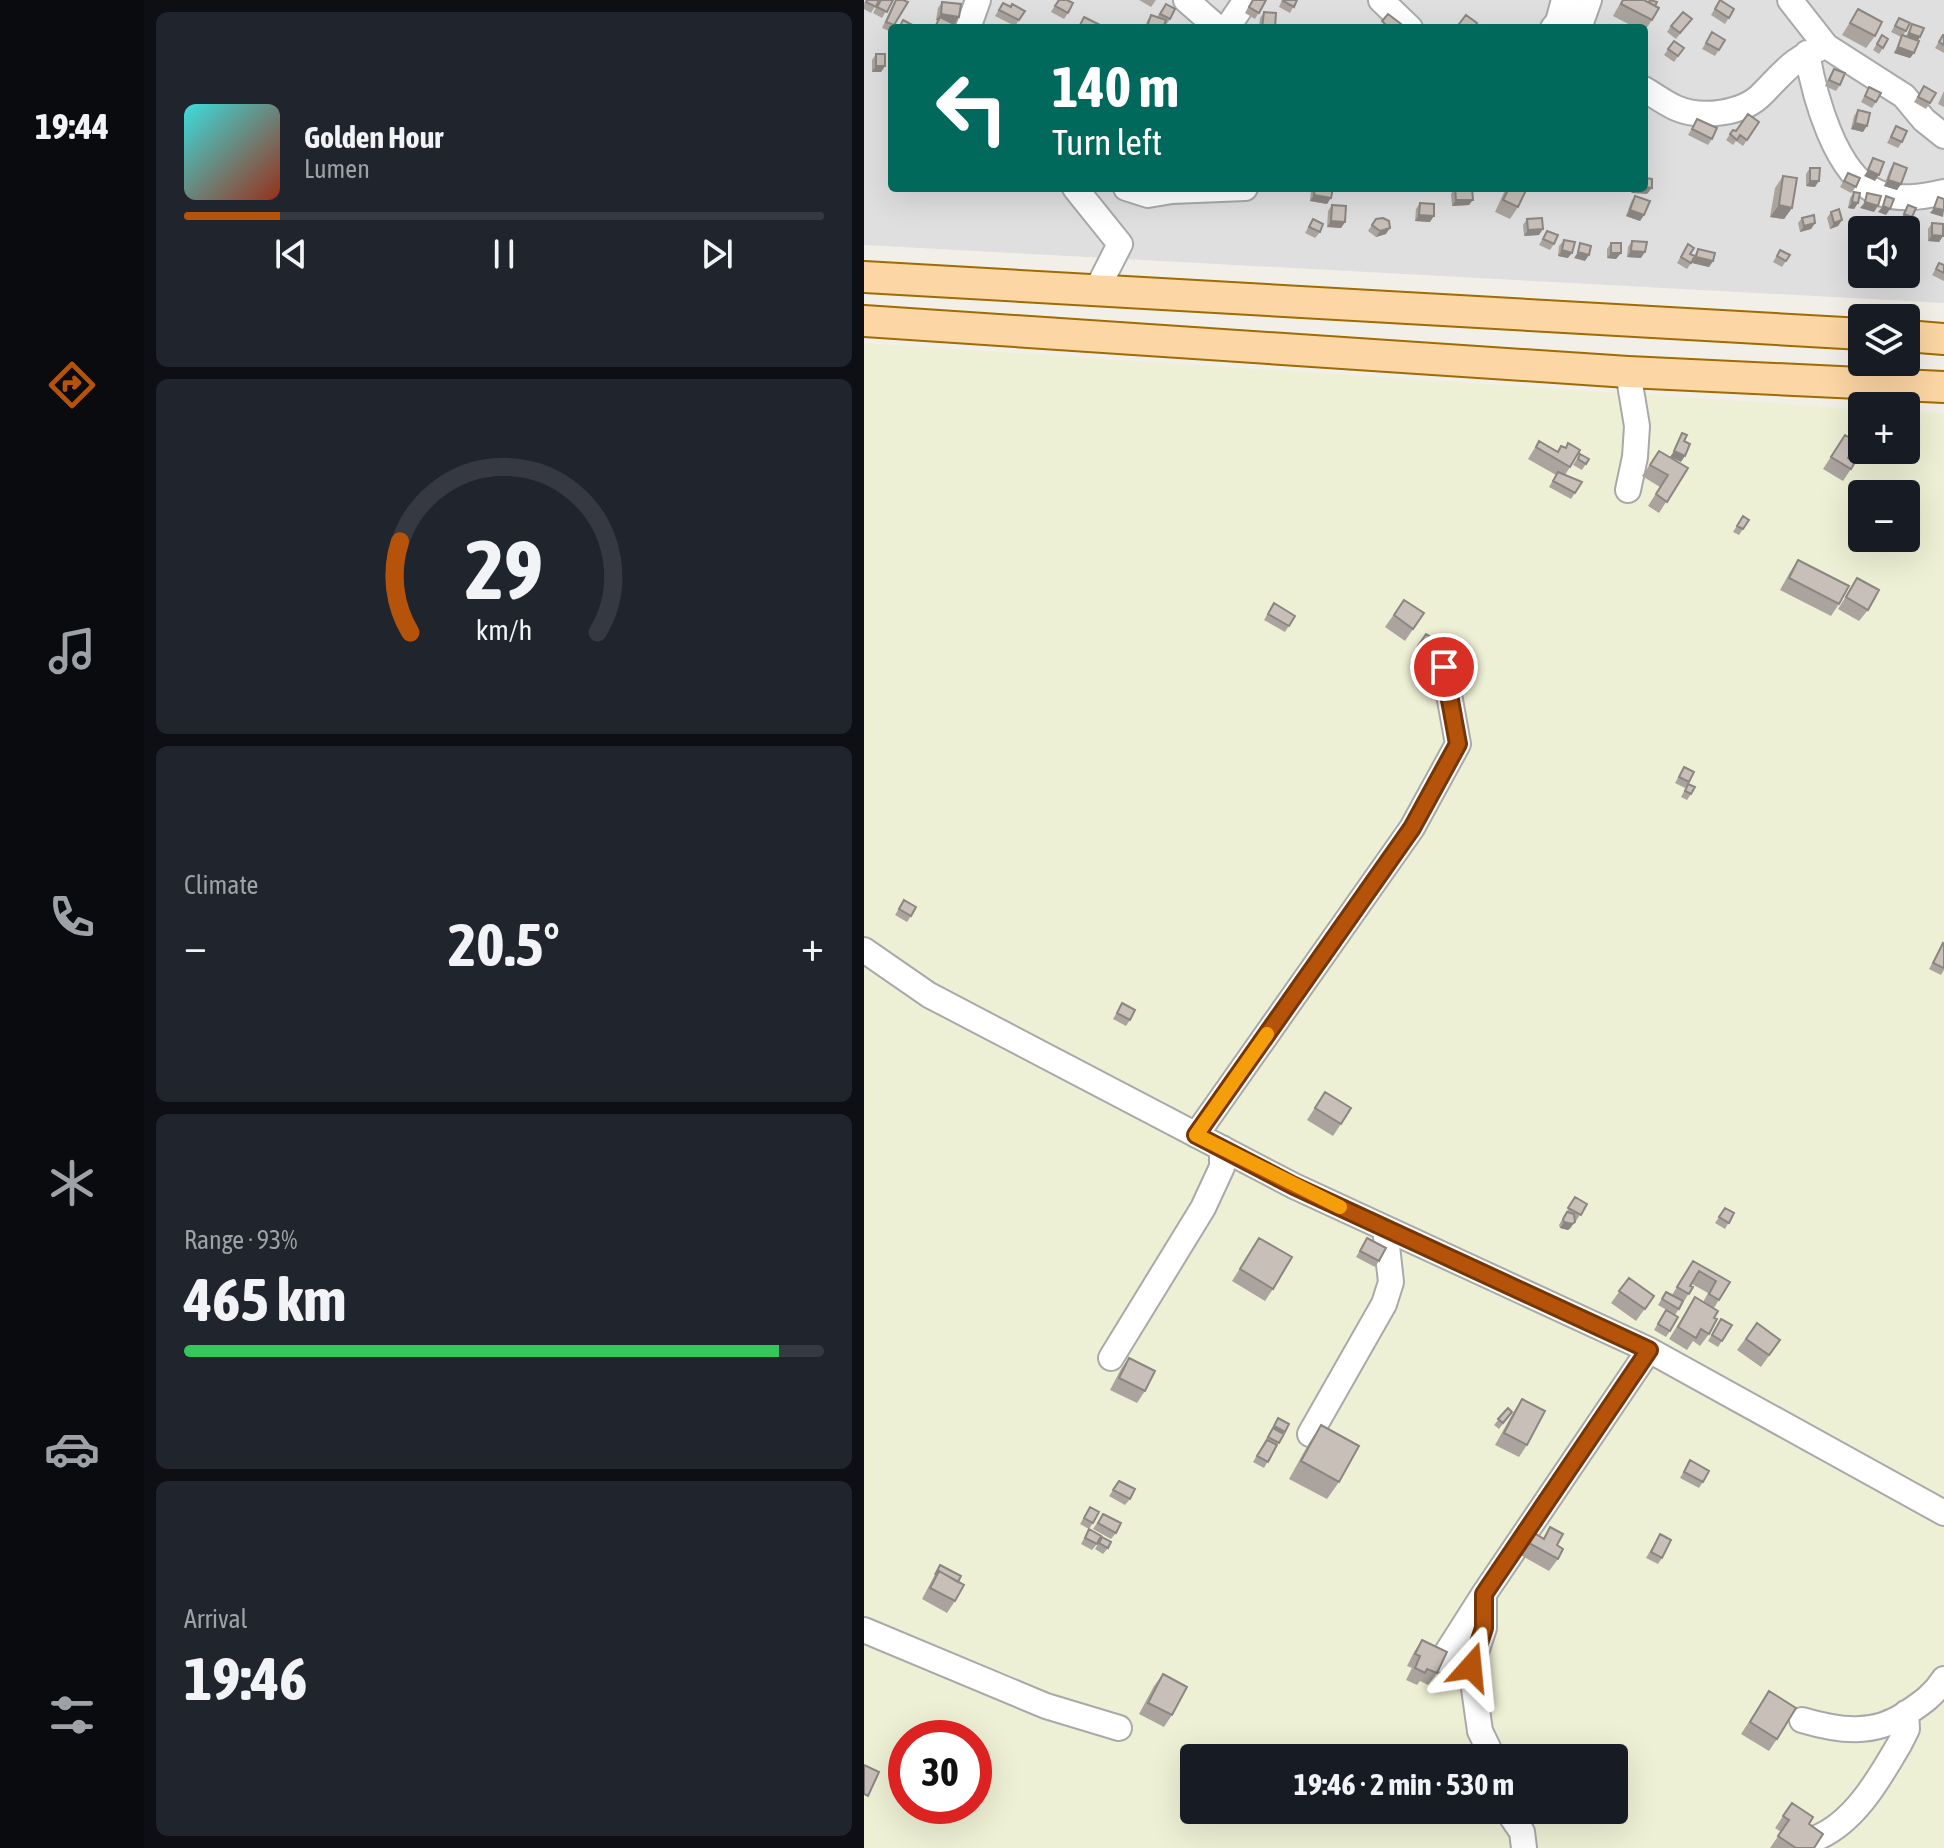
<!DOCTYPE html>
<meta charset="utf-8">
<style>
body{margin:0;font-family:"Asap Condensed",sans-serif;background:#20242c;color:#f1f3f6;height:100vh;display:flex;flex-direction:column;font-size:30px;white-space:nowrap}
*{box-sizing:border-box;margin:0}
p{font-size:26px;color:#9ea1a6}
.icon{flex:none;width:44px;height:44px;fill:none;stroke:currentColor;stroke-width:2;stroke-linecap:round;stroke-linejoin:round}
.map{position:relative;flex:1;overflow:hidden}
.details{display:flex;flex-direction:column;gap:12px;padding:12px;background:#0d0f14;width:720px}
.details>*{flex:none}
.hud{position:absolute;left:24px;top:24px;width:760px;height:168px;border-radius:8px;box-shadow:0 8px 32px #0002;background:#00695c;color:#fff;overflow:hidden}
.buttons{position:absolute;left:984px;top:216px;display:grid;gap:16px}
.buttons a{display:grid;place-items:center;width:72px;height:72px;border-radius:8px;background:#171b24;box-shadow:0 8px 32px #0002;font-size:40px}
.speed{position:absolute;left:24px;top:1720px;display:flex;gap:16px;font-size:40px;font-weight:700;text-align:center}
.speed>*{display:grid;place-content:center;width:104px;height:104px;border-radius:50%;background:#171b24;box-shadow:0 8px 32px #0002;line-height:1}
.speed .limit{border:12px solid #d22;background:#fff;color:#111}
.pin{position:absolute;display:grid;place-items:center;width:68px;height:68px;color:#fff;margin:-34px;border:4px solid #fff;border-radius:50%;box-shadow:0 2px 8px #0007}
.me{position:absolute;width:88px;margin:-44px;rotate:18deg;stroke-linejoin:round;filter:drop-shadow(0 0 6px #0008)}
.turn{display:flex;align-items:center;gap:28px;height:168px;padding:0 32px;font-size:36px}
.turn .icon{width:104px;height:104px;stroke-width:2.5}
.turn b{display:block;font-size:56px;line-height:68px}
.big{font-size:60px;font-weight:700;line-height:1.1}
.details .card{flex:1;display:flex;flex-direction:column;justify-content:center;gap:12px;min-width:0;padding:0 28px;border-radius:12px;background:#20242c}
.details .dial{align-items:center;gap:0}
.dial svg{height:208px;overflow:visible;fill:none;stroke:#363941;stroke-width:7;stroke-linecap:round;text-anchor:middle}
.dial text{fill:#f1f3f6;stroke:none}
.song{display:flex;align-items:center;gap:24px}
.cover{width:96px;height:96px;border-radius:12px;background:linear-gradient(135deg,hsl(180 70% 55%),hsl(10 70% 35%))}
.played{height:8px;border-radius:4px;background:linear-gradient(90deg,#b45309 15%,#363941 15%)}
.keys{display:flex;justify-content:space-around;direction:ltr}
.heat{display:flex;justify-content:space-between;align-items:center;font-size:44px;direction:ltr}
.charge{height:12px;border-radius:6px;background:linear-gradient(90deg,#34c759 93%,#363941 0)}
.trip{position:absolute;left:316px;top:1744px;width:448px;height:80px;border-radius:8px;background:#171b24;box-shadow:0 8px 32px #0002;font-weight:700;line-height:80px;text-align:center}
main{display:flex;flex:1;min-height:0}
.menu{display:flex;flex-direction:column;width:144px;justify-content:space-around;align-items:center;background:#090b0e;color:#9ea1a6}
.menu .icon{width:56px;height:56px}
.menu .current{color:#b45309}
.menu b{font-size:36px;color:#f1f3f6}
.map>svg:first-child{display:block}
.residential{fill:#e0dfdf;fill-rule:evenodd}
.farmland{fill:#eef0d5;fill-rule:evenodd}
.lines{fill:none;stroke-linecap:round;stroke-linejoin:round}
.minor-casing{stroke:#a9a9a9;stroke-width:28}
.major-casing{stroke:#a06b00;stroke-width:34}
.minor{stroke:#fff;stroke-width:24}
.major{stroke:#fcd6a4;stroke-width:30}
.wall{fill:#aba49e}
.shaded-wall{fill:#8b8681}
.building{fill:#c7bfb8;stroke:#8b8681;stroke-width:2}
.route-casing{stroke:#753606;stroke-width:20}
.route{stroke:#b45309;stroke-width:14}
.slow{stroke:#f59e0b;stroke-width:14}
</style>
<main>
<nav class="menu">
<b>19:44</b>
<svg class="icon current" aria-label="directions" viewBox="0 0 24 24"><path d="M12 3l9 9-9 9-9-9zM9 14v-3h6M13 9l2 2-2 2"/></svg>
<svg class="icon" aria-label="music" viewBox="0 0 24 24"><path d="M9 18V5l10-2v13"/><circle cx="6" cy="18" r="3"/><circle cx="16" cy="16" r="3"/></svg>
<svg class="icon" aria-label="phone" viewBox="0 0 24 24"><path d="M5 4h4l2 5-3 2q2 4 5 5l2-3 5 2v4C11 20 4 13 5 4z"/></svg>
<svg class="icon" aria-label="climate" viewBox="0 0 24 24"><path d="M12 3v18M4 7l16 10M4 17L20 7"/></svg>
<svg class="icon" aria-label="car" viewBox="0 0 24 24"><path d="M5 17H2v-5l4-1 3-4h7l3 4 3 1v5h-3M9 17h6M6 11h13"/><circle cx="7" cy="17" r="2"/><circle cx="17" cy="17" r="2"/></svg>
<svg class="icon" aria-label="filters" viewBox="0 0 24 24"><path d="M4 7h16M4 17h16"/><circle cx="9" cy="7" r="2"/><circle cx="15" cy="17" r="2"/></svg>
</nav>
<section class="details">
<div class="card">
<div class="song"><i class="cover"></i><div><b>Golden Hour</b><p>Lumen</p></div></div>
<div class="played"></div>
<div class="keys"><svg class="icon" aria-label="previous" viewBox="0 0 24 24"><path d="M18 5L8 12l10 7zM5 5v14"/></svg><svg class="icon" aria-label="pause" viewBox="0 0 24 24"><path d="M8 5v14M16 5v14"/></svg><svg class="icon" aria-label="next" viewBox="0 0 24 24"><path d="M6 5l10 7-10 7zM19 5v14"/></svg></div>
</div>
<div class="card dial"><svg viewBox="0 0 100 80">
<path d="M14 69A42 42 0 1 1 86 69"/>
<path d="M14 69A42 42 0 0 1 10 34" stroke="#b45309"/>
<text x="50" y="56" font-size="32" font-weight="700">29</text>
<text x="50" y="72" font-size="11">km/h</text>
</svg></div>
<div class="card"><p>Climate</p>
<div class="heat"><a>−</a><b class="big">20.5°</b><a>+</a></div>
</div>
<div class="card"><p>Range · 93%</p><b class="big">465 km</b><div class="charge"></div></div>
<div class="card"><p>Arrival</p><b class="big">19:46</b></div>
</section>
<div class="map">
<svg width="1080" height="1848" viewBox="0 0 1080 1848">
<rect width="100%" height="100%" fill="#f2efe9"/>
<!-- residential -->
<path class="residential" d="M0,0H1080V303L0,245ZM28,28H780V188H28ZM998,230H1042V274H998Z"/>
<!-- farmland -->
<path class="farmland" d="M0,343L998,409V450H1042V411L1080,413V1848H0ZM998,494H1042V538H998ZM42,1738H110V1806H42ZM330,1758H750V1810H330Z"/>
<g class="lines">
<!-- minor casing -->
<g class="minor-casing">
<path id="minor" d="M322,0L354,28
M517,0L546,28
M926,0L962,46L1040,96L1060,120L1080,136
M104,28L114,0
M363,28L382,0
M689,28L694,22L700,0
M715,28L725,0
M943,53C950,94 971,175 1013,192C1035,201 1058,197 1080,192
M780,89C790,95 801,103 812,108C837,119 880,114 899,93C923,69 928,59 962,46
M211,188L256,244L232,291
M262,188L284,195L308,191L381,188
M764,372L773,426L771,457L764,490
M0,950L65,995L430,1186L785,1350L1080,1513
M332,1135L548,828L594,744L580,667
M247,1358L339,1208L358,1167V1148
M446,1434L520,1304L527,1282L521,1228
M0,1630L182,1706L255,1728
M578,1660L620,1594
M938,1720C975,1731 1010,1736 1043,1713C1058,1703 1070,1695 1080,1679
M629,1758L616,1731L607,1667L620,1628V1594L785,1350
M643,1810L658,1832L660,1848
M950,1839C990,1824 1015,1779 1036,1743L1043,1729L1042,1713"/>
</g>
<!-- major casing -->
<g class="major-casing">
<path id="major" d="M0,277L998,334
M0,321L764,372L1080,387
M1042,336L1080,339"/>
</g>
<!-- minor -->
<use href="#minor" class="minor"/>
<!-- major -->
<use href="#major" class="major"/>
</g>
<!-- wall -->
<path class="wall" d="M2,0H15L7,13L0,9V4Z
M16,0H29L18,18L9,13Z
M31,0H39L44,2L25,31L18,28Z
M194,0L204,13L200,19L187,12Z
M275,0H292L287,7Z
M388,0H402L391,19L381,13Z
M418,0H433L426,13L415,7Z
M758,0H780L784,2L785,0L791,6L788,20L780,32V28H772L749,16Z
M856,0L870,9L861,24L847,15Z
M78,2L95,17L91,23L86,22L91,28H70L74,20H72L74,8Z
M139,3L155,20L151,26L131,16Z
M302,4L306,19L302,25L300,24L299,28H281L283,21L287,15L293,17Z
M994,9L1011,36L1002,48L978,35Z
M400,12L411,28H395L396,18Z
M1035,18L1042,31L1039,36H1042L1048,24L1056,37L1054,41L1050,53L1046,58L1030,53L1037,37L1027,32Z
M828,19L812,39L803,32L807,26Z
M848,32L855,50L851,56L838,49Z
M1018,35L1019,48L1015,54L1009,50Z
M1079,35H1080V53L1071,48Z
M810,41L820,48L810,62L800,55Z
M12,54L21,66L17,72H8V60Z
M970,69L976,85L972,91L961,86L966,75Z
M1060,86L1066,103L1062,109L1050,102Z
M1005,87L1012,102L1008,108L997,102Z
M1080,91V107L1074,104Z
M994,110L999,132L987,129L990,116Z
M833,119L848,139L844,145L824,135Z
M895,122L879,146L872,141L869,145L862,140L869,130L872,131Z
M1032,126L1038,142L1034,148L1023,143Z
M1030,163L1037,184L1033,190L1020,186L1026,169Z
M946,168L951,187L942,186V174Z
M984,173L992,187L987,193L976,187Z
M919,176L928,208L920,219L906,217L911,188Z
M449,188H469L463,204L446,201L447,191Z
M591,188L605,205L588,206L587,194Z
M642,188H663L654,207L646,219L631,212Z
M990,192L994,203L990,209L984,208L986,198Z
M771,196L780,215L776,221L762,216L767,202Z
M556,203L566,222L551,221L552,209Z
M468,205L481,222L477,228L463,227L464,211Z
M967,212L978,220L974,226L966,229L963,218Z
M938,218L951,223L947,229L936,232L934,223Z
M449,219L456,232L451,238L441,233Z
M512,219L522,234L512,237L504,231Z
M663,219L675,235L660,236L659,225Z
M1068,223L1079,236L1075,242L1064,241V229Z
M683,231L690,244L686,250L675,245Z
M700,240L704,258L694,256L695,246Z
M768,241L777,258L763,257L764,247Z
M747,243L757,253L752,259L743,258V249Z
M824,244L826,254L830,256L834,249L849,261L845,267L828,263L829,260L823,269L813,263Z
M916,250L926,255L918,267L909,262Z
M1075,263L1080,265V281L1068,275Z
M981,435L998,445L988,460L987,469L979,481L959,469Z
M675,441L693,451L701,448L704,443L706,467L701,475L711,493L707,499L685,487L692,475L664,459Z
M795,451L824,468L795,513L784,506L796,487L778,476Z
M716,454L725,459L718,470L709,465Z
M879,516V529L875,535L869,532Z
M934,560L975,604L967,616L916,590L926,572Z
M993,578L1004,610L995,621L974,609Z
M540,600L560,613L541,641L521,627Z
M410,603L431,616L421,632L400,620Z
M562,634L572,640L559,658L550,652Z
M820,767L825,782L821,788L811,783Z
M824,784L827,794L823,800L817,797Z
M40,900L47,916L43,922L31,915Z
M1079,943L1080,944V970L1077,975L1065,969Z
M258,1003L266,1020L262,1026L249,1019Z
M461,1092L477,1124L469,1136L443,1120Z
M711,1197L723,1204L712,1221L711,1220L707,1228L704,1230L696,1228L695,1225Z
M861,1208L870,1213L861,1229L851,1223Z
M395,1238L409,1289L401,1301L368,1281Z
M503,1238L515,1261L511,1267L492,1257Z
M829,1261L866,1282L850,1308V1318L845,1334L836,1346L829,1341L823,1350L805,1339L831,1297L839,1302L844,1293L828,1284L826,1286L829,1287L811,1315L794,1305L802,1292L808,1295Z
M765,1278L790,1296L772,1321L747,1303Z
M802,1310L806,1331L802,1337L790,1330Z
M857,1319L868,1325L854,1347L844,1341Z
M893,1323L916,1340L897,1367L873,1350Z
M265,1358L281,1391L273,1403L246,1390L257,1369Z
M658,1399L663,1445L655,1457L631,1445L650,1411Z
M644,1408L648,1412L635,1429L630,1425Z
M414,1418L425,1424L400,1468L389,1462Z
M457,1425L475,1482L463,1499L425,1479L445,1443Z
M826,1460L839,1482L835,1488L816,1478Z
M255,1481L266,1499L261,1505L245,1496Z
M226,1507L229,1523L225,1529L216,1524Z
M239,1514L252,1533L247,1539L229,1529Z
M686,1527L693,1545L694,1559L685,1571L653,1553L667,1531L679,1538Z
M225,1529L233,1544L228,1550L217,1544Z
M796,1534L798,1558L794,1564L782,1558Z
M238,1537L244,1548L239,1554L231,1549Z
M76,1565L94,1582L91,1601L83,1613L58,1599Z
M558,1640L573,1673L564,1685L556,1681L553,1685L542,1680L548,1668L543,1666L550,1652Z
M299,1674L308,1715L300,1727L275,1714L290,1686Z
M905,1691L913,1739L905,1751L877,1734Z
M33,1761L42,1767L33,1780L24,1775Z
M928,1803L945,1824L950,1848H906L917,1832L911,1828Z"/>
<!-- shaded-wall -->
<path class="shaded-wall" d="M77,14L95,17L91,23L72,20Z
M1045,33L1056,37L1052,43L1041,39Z
M1034,47L1050,53L1046,58L1030,53Z
M12,66H21L17,72H8Z
M991,123L1003,126L999,132L987,129Z
M1004,170L1015,175L1011,181L1000,176Z
M1024,180L1037,184L1033,190L1020,186Z
M946,181H955L951,187L942,186Z
M780,187L788,188L783,194L767,193L771,188Z
M450,195L467,198L463,204L446,201Z
M592,200H609L605,205L588,206Z
M988,202L994,203L990,209L984,208Z
M1001,202L1014,206L1010,212L996,208Z
M915,205L928,208L920,219L906,217Z
M1019,206L1026,209L1022,215L1014,212Z
M1070,208L1080,210L1079,217L1066,213Z
M766,210L780,215L776,221L762,216Z
M1040,214L1048,217L1044,223L1036,220Z
M555,215L570,216L566,222L551,221Z
M978,220L974,226L966,229L970,223Z
M467,221L481,222L477,228L463,227Z
M951,223L947,229L936,232L940,226Z
M526,228L522,234L512,237L516,231Z
M679,229L675,235L660,236L664,230Z
M1068,235L1079,236L1075,242L1064,241Z
M698,250L708,253L704,258L694,256Z
M767,251L781,252L777,258L763,257Z
M714,252L725,255L721,261L710,258Z
M747,253H757L752,259L743,258Z
M832,257L849,261L845,267L828,263Z
M810,451L821,456L817,462L806,457Z
M700,1222H711L704,1230L696,1228Z"/>
<!-- building -->
<path class="building" d="M3,0H15L12,7L2,2Z
M17,0H29L23,12L13,7Z
M32,0H39L44,2L30,25L22,22Z
M195,0H203L209,3L204,13L191,6Z
M389,0H402L395,13L385,7Z
M420,0H433L430,7L419,1Z
M759,0H780L795,8L788,20L757,4Z
M786,0L793,2L791,6L785,2Z
M856,0L870,9L865,18L851,9Z
M78,2L97,4L95,17L77,14Z
M139,3L147,7L148,4L161,11L155,20L135,10Z
M302,4L311,9L306,19L296,14Z
M994,9L1018,22L1011,36L986,23Z
M400,12L412,13L411,28H398Z
M819,12L828,19L816,33L807,26Z
M524,14L537,24L534,28H517L521,24L518,21Z
M287,15L302,20L299,28L283,27Z
M602,15L613,23L609,28H600L595,24Z
M76,17L92,25L91,28L71,27Z
M220,17L242,28H221L216,25Z
M1035,18L1046,23L1042,31L1031,26Z
M39,20L54,28H35Z
M1048,24L1060,28L1056,37L1045,33Z
M848,32L861,40L855,50L842,43Z
M1018,35L1024,39L1019,48L1013,44Z
M1038,35L1055,41L1050,53L1034,47Z
M1079,35H1080V45L1075,42Z
M810,41L820,48L814,56L804,49Z
M12,54H21V66H12Z
M970,69L981,73L976,85L965,80Z
M1060,86L1072,93L1066,103L1054,97Z
M1005,87L1017,93L1012,102L1001,96Z
M994,110L1006,113L1003,126L991,123Z
M884,114L895,122L883,140L876,135L873,140L866,134L869,130L872,131Z
M833,119L853,128L848,139L828,129Z
M1032,126L1043,131L1038,142L1027,137Z
M1009,158L1020,162L1015,175L1004,170Z
M1030,163L1043,168L1037,184L1024,180Z
M946,168H956L955,181H946Z
M984,173L996,178L992,187L980,181Z
M919,176L933,178L928,208L915,205Z
M780,178L788,179V188L780,187Z
M451,188H469L467,198L450,195Z
M591,188H608L609,200H592Z
M645,188H663L654,207L639,200Z
M990,192L996,193L994,203L988,202Z
M1003,193L1017,196L1014,206L1001,202Z
M771,196L786,201L780,215L766,210Z
M1022,196L1030,199L1026,209L1019,206Z
M1074,197L1080,199V210L1070,208Z
M556,203L570,204V216L555,215Z
M468,205L482,206L481,222L467,221Z
M1044,205L1052,208L1048,217L1040,214Z
M975,209L978,220L970,223L967,212Z
M950,215L951,223L940,226L938,218Z
M519,218L525,221L526,228L516,231L508,225L512,219Z
M678,218L679,229L664,230L663,219Z
M449,219L459,224L456,232L445,227Z
M1068,223L1079,224V236L1068,235Z
M683,231L694,235L690,244L679,239Z
M700,240L711,242L708,253L698,250Z
M768,241L783,242L781,252L767,251Z
M716,243L727,246L725,255L714,252Z
M747,243H757V253H747Z
M824,244L830,248L826,254L831,256L827,263L817,257Z
M834,249L851,253L849,261L832,257Z
M916,250L926,255L922,261L913,256Z
M1075,263L1080,265V273L1072,269Z
M818,433L823,435L820,441L826,444L821,456L810,451Z
M981,435L998,445L992,454L988,451L984,458L991,462L987,469L967,457Z
M675,441L694,452L697,446L702,448L704,443L716,450L706,467L672,447Z
M795,451L824,468L803,502L792,494L804,475L786,465Z
M716,454L725,459L722,464L714,459Z
M694,472L718,482L711,493L689,481Z
M879,516L885,520L879,529L873,526Z
M934,560L985,586L975,604L925,578Z
M993,578L1015,590L1004,610L982,597Z
M540,600L560,613L549,629L530,615Z
M410,603L431,616L425,626L404,614Z
M562,634L572,640L564,652L554,646Z
M820,767L830,772L825,782L815,777Z
M824,784L831,787L827,794L821,791Z
M40,900L52,907L47,916L35,909Z
M1079,943L1080,944V968L1069,963Z
M258,1003L271,1010L266,1020L253,1013Z
M461,1092L487,1108L477,1124L451,1108Z
M711,1197L723,1204L717,1215L704,1208Z
M861,1208L870,1213L865,1223L855,1217Z
M703,1212L710,1214L711,1222L708,1224L700,1222L699,1219Z
M395,1238L428,1257L409,1289L376,1269Z
M503,1238L522,1248L515,1261L496,1251Z
M829,1261L866,1282L855,1300L845,1294L852,1281L835,1271L826,1286L829,1287L825,1294L813,1287Z
M765,1278L790,1296L781,1309L755,1291Z
M802,1292L819,1301L815,1309L798,1299Z
M831,1297L854,1311L850,1318L853,1319L845,1334L837,1329L832,1338L814,1327Z
M802,1310L814,1317L806,1331L794,1324Z
M857,1319L868,1325L858,1341L848,1335Z
M893,1323L916,1340L905,1355L882,1339Z
M265,1358L291,1371L281,1391L255,1378Z
M658,1399L681,1411L663,1445L640,1433Z
M644,1408L648,1412L639,1423L634,1419Z
M414,1418L425,1424L421,1432L410,1426Z
M457,1425L495,1446L475,1482L437,1461Z
M409,1428L420,1434L415,1443L404,1437Z
M403,1440L413,1445L404,1462L393,1456Z
M826,1460L845,1471L839,1482L820,1472Z
M255,1481L271,1489L266,1499L249,1490Z
M226,1507L235,1512L229,1523L220,1518Z
M239,1514L257,1523L252,1533L234,1523Z
M686,1527L699,1534L693,1545L699,1549L694,1559L661,1541L667,1531L680,1539Z
M225,1529L237,1536L233,1544L221,1538Z
M796,1534L807,1540L798,1558L787,1552Z
M238,1537L247,1542L244,1548L235,1543Z
M76,1565L97,1576L94,1582L75,1571L71,1575Z
M75,1571L100,1585L91,1601L66,1588Z
M558,1640L583,1652L573,1673L563,1669L561,1673L551,1668L556,1656L551,1654Z
M299,1674L323,1687L308,1715L284,1703Z
M905,1691L932,1708L913,1739L886,1722Z
M33,1761L42,1767L37,1775L28,1769Z
M0,1765L15,1772L4,1796L0,1794Z
M928,1803L949,1817L945,1824L959,1834L950,1848H932L914,1836L925,1820L919,1816Z"/>
<g class="lines">
<!-- route casing -->
<g class="route-casing">
<path id="route" d="M580,667L594,744L548,828L332,1135L430,1186L785,1350L620,1594V1628L607,1667"/>
</g>
<!-- route -->
<use href="#route" class="route"/>
<!-- slow -->
<path class="slow" d="M403,1034L332,1135L476,1207"/>
</g>
</svg>
<div class="buttons">
<a><svg class="icon" aria-label="sound" viewBox="0 0 24 24"><path d="M4 9h4l5-4v14l-5-4H4zM17 9q2 3 0 6"/></svg></a>
<a><svg class="icon" aria-label="layers" viewBox="0 0 24 24"><path d="M12 4l9 5-9 5-9-5zM3 14l9 5 9-5"/></svg></a>
<a>+</a>
<a>−</a>
</div>
<div class="speed"><div class="limit">30</div></div>
<div class="pin" style="left:580px;top:667px;background:#d93025"><svg class="icon" aria-label="arrive" viewBox="0 0 24 24"><path d="M6 21V4h12l-3 4 3 4H6"/></svg></div>
<svg class="me" style="left:607px;top:1667px" viewBox="-20 -20 40 40"><path d="M0-17L14 15 0 8-14 15z" fill="#b45309" stroke="#fff" stroke-width="4"/></svg>
<div class="trip">19:46 · 2 min · 530 m</div>
<div class="hud">
<div class="turn"><svg class="icon" aria-label="left" viewBox="0 0 24 24"><path d="M17 20v-9H6M10 6l-5 5 5 5"/></svg><div><b>140 m</b>Turn left</div></div>
</div>
</div>
</main>
